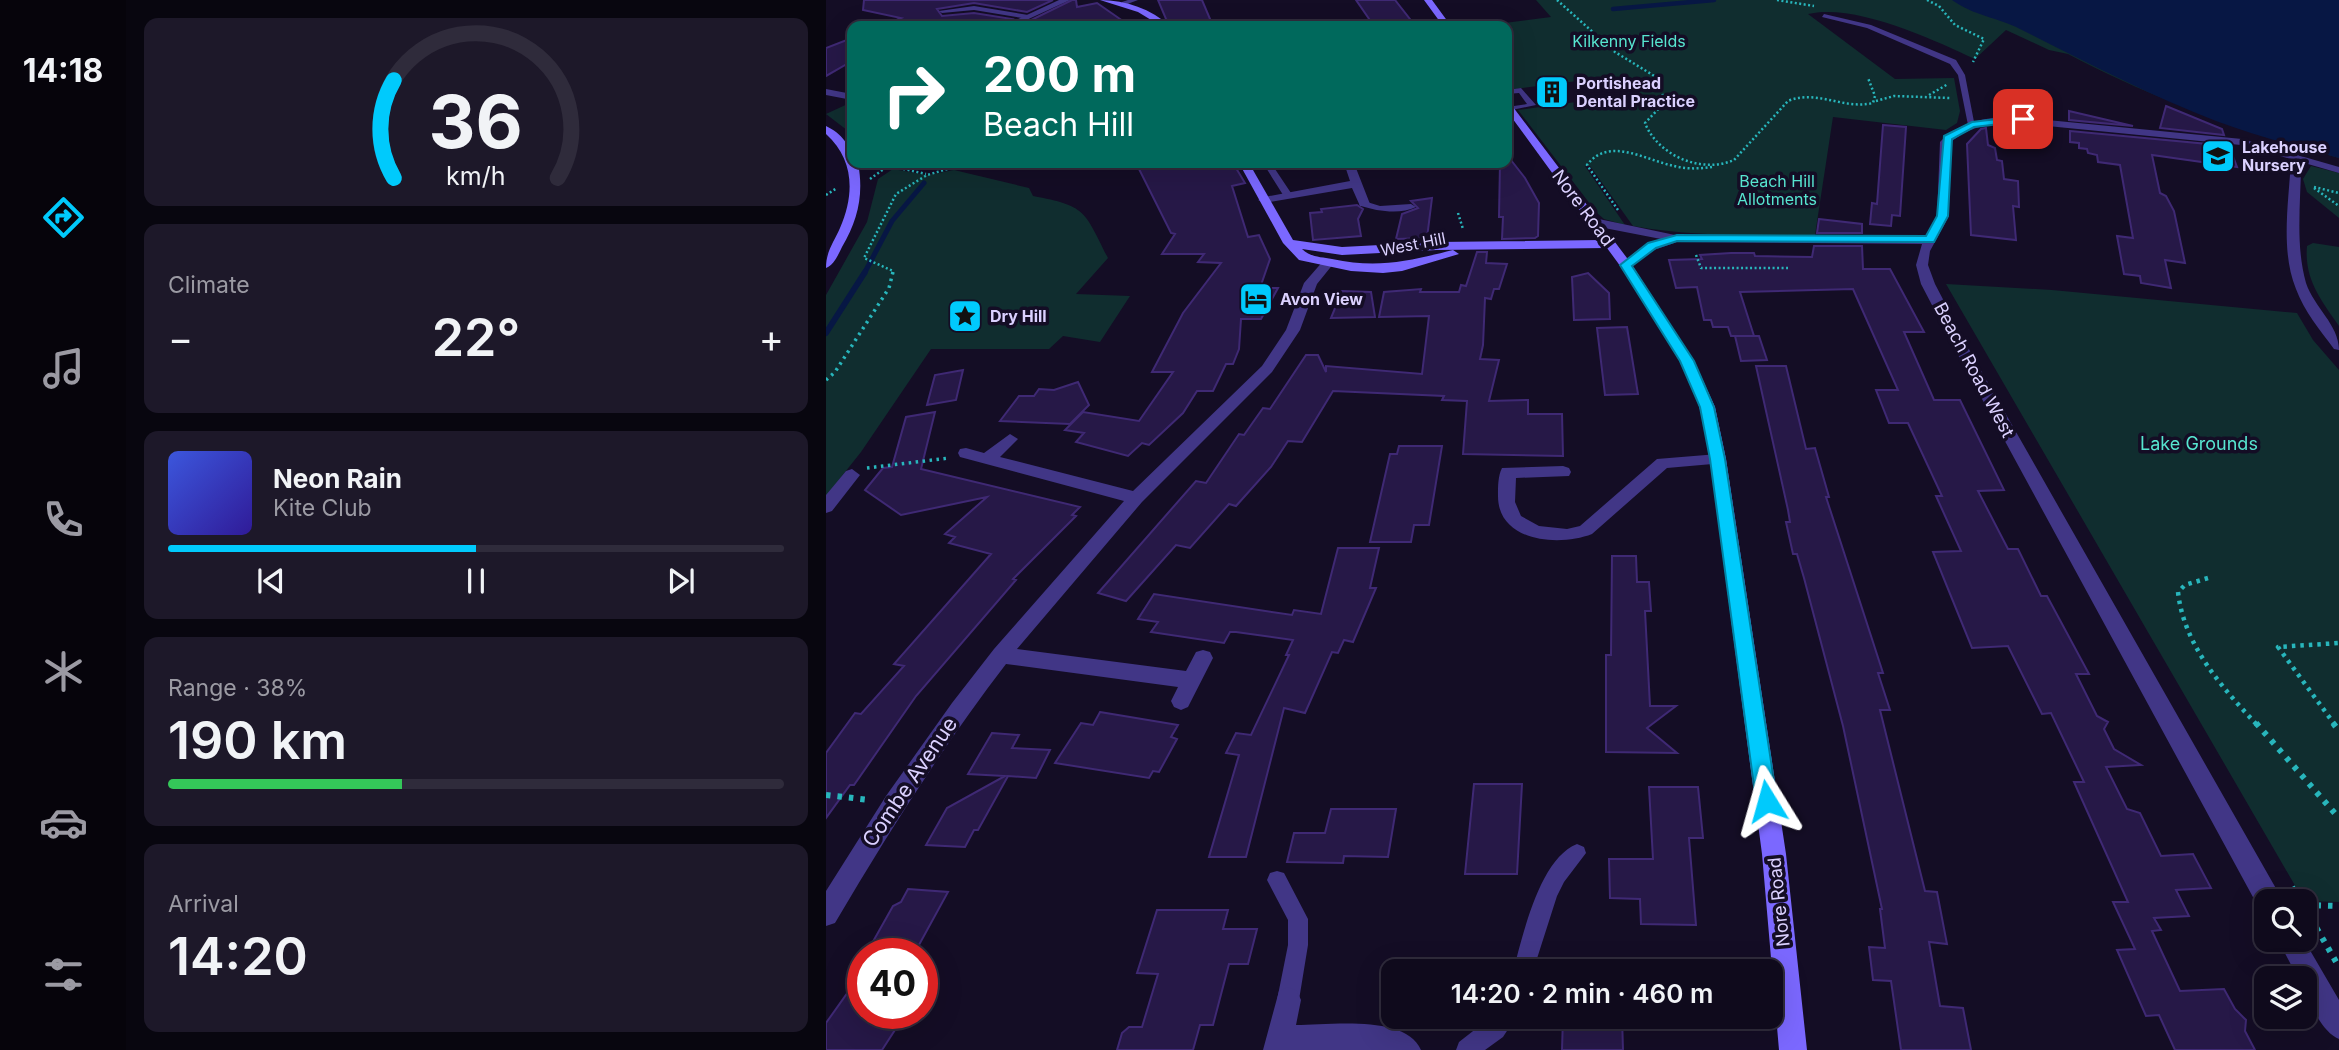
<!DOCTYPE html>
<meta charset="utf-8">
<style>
body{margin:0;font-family:Inter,sans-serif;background:#1d1829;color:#f1f3f6;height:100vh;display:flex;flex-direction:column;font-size:26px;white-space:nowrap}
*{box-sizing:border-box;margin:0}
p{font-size:23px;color:#9b9aa3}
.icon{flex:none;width:38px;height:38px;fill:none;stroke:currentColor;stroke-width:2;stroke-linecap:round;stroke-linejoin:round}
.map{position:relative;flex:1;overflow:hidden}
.panel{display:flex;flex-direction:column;gap:18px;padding:18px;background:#08060f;width:700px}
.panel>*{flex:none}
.hud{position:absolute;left:21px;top:21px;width:665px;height:147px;border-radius:14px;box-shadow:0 7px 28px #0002,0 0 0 2px #2f2b3b;background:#00695c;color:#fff;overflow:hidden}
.buttons{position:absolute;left:1428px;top:889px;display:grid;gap:14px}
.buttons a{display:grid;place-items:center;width:63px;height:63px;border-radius:14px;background:#0f0a1c;box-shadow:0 7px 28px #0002,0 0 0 2px #2f2b3b;font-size:35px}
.speed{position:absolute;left:21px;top:938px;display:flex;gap:14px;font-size:35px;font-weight:700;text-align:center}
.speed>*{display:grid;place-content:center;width:91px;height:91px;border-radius:50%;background:#0f0a1c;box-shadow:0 7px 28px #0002,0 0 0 2px #2f2b3b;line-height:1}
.speed .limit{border:10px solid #d22;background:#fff;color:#111}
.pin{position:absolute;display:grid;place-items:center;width:60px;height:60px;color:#fff;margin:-30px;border-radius:14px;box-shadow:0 4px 10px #0006}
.me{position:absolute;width:77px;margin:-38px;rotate:352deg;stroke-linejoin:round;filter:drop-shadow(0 0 5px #0008)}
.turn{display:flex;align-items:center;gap:24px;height:147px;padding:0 21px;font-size:32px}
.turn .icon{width:91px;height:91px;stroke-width:2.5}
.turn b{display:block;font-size:49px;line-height:60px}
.big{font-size:52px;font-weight:600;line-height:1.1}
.panel .widget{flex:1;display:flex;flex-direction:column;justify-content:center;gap:10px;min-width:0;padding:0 24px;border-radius:14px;background:#1d1829}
.panel .dial{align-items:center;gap:0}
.dial svg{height:182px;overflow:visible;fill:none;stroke:#2f2b3b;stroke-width:7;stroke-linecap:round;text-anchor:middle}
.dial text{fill:#f1f3f6;stroke:none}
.song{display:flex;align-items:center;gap:21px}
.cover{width:84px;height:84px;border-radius:10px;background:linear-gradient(135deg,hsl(230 70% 55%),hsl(250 70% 35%))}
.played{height:7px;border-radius:4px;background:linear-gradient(90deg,#00cafc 50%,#2f2b3b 50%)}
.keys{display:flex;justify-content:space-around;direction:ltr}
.heat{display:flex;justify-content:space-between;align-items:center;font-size:38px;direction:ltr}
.charge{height:10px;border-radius:5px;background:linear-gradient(90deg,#34c759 38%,#2f2b3b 0)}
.trip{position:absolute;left:555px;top:959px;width:402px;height:70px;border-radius:14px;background:#0f0a1c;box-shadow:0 7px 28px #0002,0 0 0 2px #2f2b3b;font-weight:600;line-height:70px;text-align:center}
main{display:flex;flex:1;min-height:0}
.dock{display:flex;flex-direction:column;width:126px;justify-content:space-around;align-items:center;background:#06040b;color:#9b9aa3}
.dock .icon{width:49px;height:49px}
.dock .on{color:#00cafc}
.dock b{font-size:32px;color:#f1f3f6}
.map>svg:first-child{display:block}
.green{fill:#102d2f}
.water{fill:#071744}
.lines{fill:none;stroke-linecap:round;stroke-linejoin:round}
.stream-far2{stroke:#071744;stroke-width:4.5}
.stream-far1{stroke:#071744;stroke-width:5}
.stream{stroke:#071744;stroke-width:6}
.building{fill:#261847;stroke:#3f2974;stroke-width:2}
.path-far3{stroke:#28b6bc;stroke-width:2.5;stroke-dasharray:2 2.5;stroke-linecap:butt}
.path-far2{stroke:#28b6bc;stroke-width:3.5;stroke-dasharray:2.5 4.5;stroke-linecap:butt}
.path-far1{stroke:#28b6bc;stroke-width:4.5;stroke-dasharray:3.5 5;stroke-linecap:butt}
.path{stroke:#28b6bc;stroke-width:6;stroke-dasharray:4.5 7;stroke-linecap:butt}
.lane{fill:#413686;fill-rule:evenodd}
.street{fill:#413686;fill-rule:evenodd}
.secondary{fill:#7b68ff;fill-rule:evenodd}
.route{fill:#00cafc;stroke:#0083a4;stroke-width:2}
.labels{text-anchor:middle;stroke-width:7;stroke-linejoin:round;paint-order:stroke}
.far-park-label{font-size:16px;fill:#57e5d0;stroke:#140d25}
.far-poi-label{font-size:16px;font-weight:bold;fill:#dbd1ff;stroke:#140d25;text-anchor:start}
.far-street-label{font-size:16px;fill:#dbd1ff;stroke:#140d25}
.street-label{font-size:18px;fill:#dbd1ff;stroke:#140d25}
.park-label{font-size:18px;fill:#57e5d0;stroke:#140d25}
.near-street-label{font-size:21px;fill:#dbd1ff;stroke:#140d25}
</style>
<main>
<nav class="dock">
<b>14:18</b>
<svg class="icon on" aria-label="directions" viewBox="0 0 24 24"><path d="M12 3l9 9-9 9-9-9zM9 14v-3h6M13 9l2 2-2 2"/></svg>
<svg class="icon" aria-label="music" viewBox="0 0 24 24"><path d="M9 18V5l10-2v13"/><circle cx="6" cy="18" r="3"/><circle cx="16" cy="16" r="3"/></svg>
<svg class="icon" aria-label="phone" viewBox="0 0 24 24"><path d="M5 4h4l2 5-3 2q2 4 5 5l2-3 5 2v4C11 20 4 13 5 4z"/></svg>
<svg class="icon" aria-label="climate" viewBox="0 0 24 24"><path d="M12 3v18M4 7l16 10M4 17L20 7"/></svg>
<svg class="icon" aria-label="car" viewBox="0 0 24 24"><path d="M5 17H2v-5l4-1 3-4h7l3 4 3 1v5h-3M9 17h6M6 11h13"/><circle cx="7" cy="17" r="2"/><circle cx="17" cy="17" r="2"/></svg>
<svg class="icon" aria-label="filters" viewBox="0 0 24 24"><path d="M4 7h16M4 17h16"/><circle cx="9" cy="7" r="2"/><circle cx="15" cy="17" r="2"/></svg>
</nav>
<section class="panel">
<div class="widget dial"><svg viewBox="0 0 100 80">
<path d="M14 69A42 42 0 1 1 86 69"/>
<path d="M14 69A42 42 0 0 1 14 26" stroke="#00cafc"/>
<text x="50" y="56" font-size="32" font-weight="700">36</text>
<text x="50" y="72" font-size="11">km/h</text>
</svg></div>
<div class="widget"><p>Climate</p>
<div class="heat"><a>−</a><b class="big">22°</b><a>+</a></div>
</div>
<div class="widget">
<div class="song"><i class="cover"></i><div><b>Neon Rain</b><p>Kite Club</p></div></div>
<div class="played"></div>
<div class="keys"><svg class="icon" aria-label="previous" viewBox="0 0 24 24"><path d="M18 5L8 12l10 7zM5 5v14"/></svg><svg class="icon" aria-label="pause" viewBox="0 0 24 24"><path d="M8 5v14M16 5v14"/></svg><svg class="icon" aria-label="next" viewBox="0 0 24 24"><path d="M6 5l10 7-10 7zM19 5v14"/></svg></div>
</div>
<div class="widget"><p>Range · 38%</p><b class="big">190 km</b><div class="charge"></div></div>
<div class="widget"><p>Arrival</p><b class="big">14:20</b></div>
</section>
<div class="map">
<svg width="1513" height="1050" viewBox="0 0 1513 1050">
<rect width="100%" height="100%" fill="#140d25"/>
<!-- green -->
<path class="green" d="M710,0H1513V158C1416,131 1330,100 1242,54L1223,50L1180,30L1149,59C1106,39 1029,3 982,14L1069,79L1128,78L1134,111L1131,123L1120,130L1007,117L989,235C928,235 867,237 807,226L764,166H759L799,225L778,219L771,213L692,110L800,95L783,77L681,90V26H655L725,17Z
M26,102V134L0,114Z
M1485,166L1513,173V218L1481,192L1477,179Z
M67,169L101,175L128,170L203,188L207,196C261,206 258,211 282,258L250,294L304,296L274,342L237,336L223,349H105L35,452L0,496V295L41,222L52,179Z
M1487,243L1513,247V326C1495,300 1478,279 1481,246Z
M1120,284L1226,290L1471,313L1487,340L1513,370V902L1478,901Z"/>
<!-- water -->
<path class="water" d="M1126,0H1513V158C1472,147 1430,136 1390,121C1325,96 1260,62 1194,29C1171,17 1148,16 1126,0Z"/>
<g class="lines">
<!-- stream-far2 -->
<path class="stream-far2" d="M787,9L888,0"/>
<!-- stream-far1 -->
<path class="stream-far1" d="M38,274L66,221L98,183"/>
<!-- stream -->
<path class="stream" d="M0,333L39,272"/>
</g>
<!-- building -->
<path class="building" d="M38,0H227L201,12L148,3L111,9L116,16L148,13L186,19L175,26H57L75,18L37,10Z
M246,0H250L251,7L271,3L304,26H193Z
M332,0H376L387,26H346L340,19Z
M530,0H569L587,23L579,24L582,26H548Z
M26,38V61L0,76V48Z
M1340,106L1396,129L1398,135L1334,128Z
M1243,111L1307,126L1243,120Z
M1057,125L1080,127L1074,216L1066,215L1065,226L1044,224L1046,203L1051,204Z
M1160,128L1162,145L1169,148L1171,160L1176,161L1178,179L1192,181L1193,207L1187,206L1190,240L1145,235L1141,144L1155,129Z
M1244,131L1403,146L1411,167L1326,155L1334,193L1340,196L1348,211L1359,263L1339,260L1345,288L1315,283L1314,276L1298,274L1291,236L1307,238L1294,165L1272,162L1271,155L1262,153L1261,149L1253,148V143L1244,142Z
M681,155L699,178L713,203L712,236L709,238L676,239L677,217H673L674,163H681Z
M310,163H407L419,183L406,186L422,237L433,235L444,259L434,288H452L435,319H415L413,349L407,364H400L387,391H371L357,413L323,445L316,443L302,456L250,442L258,433L239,430L257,412L313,421L347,372H326L357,313L395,263L372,262L378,254H336L349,234L345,233Z
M606,198L601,238L570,239L576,214L592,208L585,201Z
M531,205L537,209L532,219L535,236L487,240L484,213L496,212L495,209Z
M993,219L1036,224V233H991Z
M988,246H1036L1037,269H1064L1098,332H1078L1108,400H1134L1178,490L1152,491L1182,549H1192L1215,596H1221L1263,674H1250L1271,716L1282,722L1278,729L1288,749L1315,765L1280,767L1301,809L1314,813L1335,856L1367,854L1385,888L1350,890L1363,916L1328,918L1335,930L1326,931L1354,991L1398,989L1409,1009L1420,1020L1419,1031L1429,1050H1349L1333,1015L1320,1016L1291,950L1309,949L1287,902H1302L1248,782H1258L1225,713L1216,714L1182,646L1146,648L1107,552L1135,551L1110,496H1116L1082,423H1063L1050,390H1072L1027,289L914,292L928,336H905L902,327H887L885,320H878L871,287L850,288L843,260L876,259L874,255L905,253H928L929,256L986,257Z
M651,252H661L660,263L681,264L673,289H668L665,299L659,298L657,345L654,359L673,360L663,401L702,400V414H736L737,456L637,454L641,401L616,400L618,396L507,391L476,442L462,441L445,467L410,506L403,504L364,548L350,545L300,601L272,593L370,481L380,483L413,434L418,435L437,408L444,409L480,355H492L500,372V366L596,374L603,316L553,317L558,292L595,289L594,292H633L635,285L640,286Z
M762,273L783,293L784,319L748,320L746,277Z
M516,291L545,292L549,317L505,318Z
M801,327L812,394L779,395L771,328Z
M909,336H933L941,360L915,361Z
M930,366H960L980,449L989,448L1003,497H1000L1057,673H1052L1064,710H1054L1099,891L1111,892L1121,944L1103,942L1114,1006L1137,1008L1145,1050H1075L1065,981L1047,980L1043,947L1059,948L1054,909H1056L1017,726L978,578L971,554H967L960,522H964L962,510Z
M137,370L130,400L101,405L109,375Z
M252,382L263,405L244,424L174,421L193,396H208L213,389L228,390Z
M109,412L95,469L254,507L246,515L250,516L187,579L190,580L90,696L28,785H24L0,818V753L29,713L35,714L78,666L68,664L165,554L123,543L129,537L119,534L161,497L75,515L39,490L57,468L66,467L80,417Z
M573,446H616L603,525H588L585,542H544L564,454H571Z
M512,548H553L544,588H550L527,642L518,640L512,653L506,652L479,713L458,708L420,857H383L413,755L400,753L410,733L425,735L463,655H460L467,640L410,632H404L398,643L325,632L332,622L312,619L328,594L466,615L468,610L495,614Z
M786,556H810L811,582H823L825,611H819L824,706H850L821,728L851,753L780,752V655H785Z
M274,712L352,725L345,737L351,739L333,772L327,771L323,778L229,763L255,723L267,725Z
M166,733L193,735L186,748L224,750L210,778L182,776L152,830H148L139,847L100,845L121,808L179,776L142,774Z
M648,784H696L691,874H639Z
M823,787H872L877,838H863L870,925L815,924L814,899L784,898L783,859H827Z
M505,809H570L562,857L518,856L517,863L461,862L468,833H499Z
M82,889L122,892L88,954H40L67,906L75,902Z
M331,910H402L397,929H431L422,964H403L387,1025H374L367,1050H291L296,1033L303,1027H316L332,974L311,973Z
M37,971V1013H80L56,1050H0V1023Z
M737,1017H796L797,1050H736Z"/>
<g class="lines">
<!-- path-far3 -->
<path class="path-far3" d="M731,0L789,52L830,77L839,102L819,123C832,156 876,174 908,160L962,101C991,89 1017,110 1047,103L1049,96L1042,78
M951,0L988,6
M1101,0L1113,6L1129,25L1158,39L1147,62
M1103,95L1122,84
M1050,101L1068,96L1124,98
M64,166L100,174
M44,179L66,163
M1488,187L1513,193
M1488,188L1513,206
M0,195L11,188
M792,210L761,165C783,136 819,160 848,166C860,169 873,169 886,167
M632,213L637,229
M870,255L875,268H962
M66,274L67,271L38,258L70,194L101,175L142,163"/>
<!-- path-far2 -->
<path class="path-far2" d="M0,380L9,372L63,288L67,272
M41,468L123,458"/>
<!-- path-far1 -->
<path class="path-far1" d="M1382,578L1359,585L1352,592C1358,646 1396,687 1431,725
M1509,725L1452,647L1513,643"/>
<!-- path -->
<path class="path" d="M1430,723L1513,818
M1507,723L1513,731
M0,795L44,800
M1466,887L1475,901
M1479,905L1513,906
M1479,908L1513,967"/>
<!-- lane -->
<path class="lane" d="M148,6L202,15L205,17L202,19L148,10L116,13L113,11Z
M998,14L1045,25L1130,60L1139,75L1149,127L1142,125L1132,75L1124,64L1041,28L996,17Z
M695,88L710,105L681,111V107L701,104L693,93L681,94V90Z
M437,163H445L467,196L465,198H459Z
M538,201L554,206L585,204L590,207C574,215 551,211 535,206L533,204Z
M751,844L758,847L760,853L738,882L731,896L707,971H687C697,936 713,859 751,844Z
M451,871L458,873L482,919V945L473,1000L469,1007L462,1011L455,1007L451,1000L462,945V920L441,880L444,873Z
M665,1017H690L677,1037L659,1050H630L633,1042Z"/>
<!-- street -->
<path class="street" d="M233,0H244L187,26H177Z
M302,0H312L296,6V2Z
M0,89L26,94V100L0,95Z
M1180,116L1416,139L1513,167V173L1475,162C1475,202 1469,244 1480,283C1488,307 1513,325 1513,350L1508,349C1494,330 1478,311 1470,289C1454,250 1463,201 1465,159L1415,145L1180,122C1158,125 1141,128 1124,143L1123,216L1104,251L1102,265L1109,284L1145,353L1452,892L1455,901H1440V912L1434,910L1131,353L1095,284L1090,265L1096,244L851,242L828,250L800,269L794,265L813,249L835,239L768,226L762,222L768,218L849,235L1100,236L1111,216L1114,142C1132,123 1155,119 1180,116Z
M518,163H528L544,204L542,206H534L526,188L438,203L432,200L438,197L524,181Z
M502,259L508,263L491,284L474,330L446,372L316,502L191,649L360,671L370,652L377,650L384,652L387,658L362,707L355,710L348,707L345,701L352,687L180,664C117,746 62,833 9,923L0,926V891L60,796L126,703L168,649L298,501L134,457L132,453L134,449L140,448L158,453L184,434L192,439L174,457L307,491L436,366L460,330L478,283L498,260Z
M892,454L898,455L900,459L898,463L841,468L766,534C733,547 671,542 672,495C672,486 672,476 676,468L737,466L743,468L745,472L743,476L690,478L689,502L695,516L713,526L741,529L754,526L831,459Z
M26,469L34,475L6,511L0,513V495L20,471Z
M1452,940H1478L1513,1000V1039C1495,1032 1479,997 1479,978H1472Z
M462,987L471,991L475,1000L470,1025C503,1025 580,1014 595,1050H437L453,991Z"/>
<!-- secondary -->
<path class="secondary" d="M274,0C300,0 325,9 344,26H335L312,12Z
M598,0H606L625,26H617Z
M681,102L684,103L804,262L868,361L889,407L900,459L960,854L981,1050H953L936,854L884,459C880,442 878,423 873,406C855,352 815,294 781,248L611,250L516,255L476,249C484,257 495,257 506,259C552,269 583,261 627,250L633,254L576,271L557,273L525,271L473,260L457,243L413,163H423L467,240L516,247L611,242L775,240L681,111Z
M0,126C15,133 26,146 26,163H32C38,194 32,220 16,247C12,255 8,265 0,268C0,251 8,242 14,228C29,194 28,159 0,134Z"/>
</g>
<!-- route -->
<path class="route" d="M1197,116L1200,117V121L1148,127L1126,139L1122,216L1108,242L851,241L830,248L806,266L868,361L888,407L899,459L951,801L948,808L941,811L933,808L930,801L884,459L874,407L854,361L794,265L822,243L851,235L1100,236L1111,216L1118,136L1146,122Z"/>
<!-- icons -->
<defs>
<g id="building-square" transform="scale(1.75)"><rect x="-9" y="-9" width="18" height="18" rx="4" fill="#00cafc" stroke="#140d25"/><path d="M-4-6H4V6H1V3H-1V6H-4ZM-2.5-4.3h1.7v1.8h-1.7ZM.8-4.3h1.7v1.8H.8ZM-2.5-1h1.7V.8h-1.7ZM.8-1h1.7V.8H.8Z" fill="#111"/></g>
<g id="school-square" transform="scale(1.75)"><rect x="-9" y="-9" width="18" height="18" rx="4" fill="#00cafc" stroke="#140d25"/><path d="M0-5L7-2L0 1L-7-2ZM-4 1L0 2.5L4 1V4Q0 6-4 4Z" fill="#111"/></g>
<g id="hotel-square" transform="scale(1.75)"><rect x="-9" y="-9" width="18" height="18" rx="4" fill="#00cafc" stroke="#140d25"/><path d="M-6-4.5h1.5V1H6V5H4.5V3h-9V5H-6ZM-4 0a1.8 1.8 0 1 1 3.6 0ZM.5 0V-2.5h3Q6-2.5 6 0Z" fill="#111"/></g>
<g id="sight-square" transform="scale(1.75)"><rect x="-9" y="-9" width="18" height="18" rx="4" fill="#00cafc" stroke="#140d25"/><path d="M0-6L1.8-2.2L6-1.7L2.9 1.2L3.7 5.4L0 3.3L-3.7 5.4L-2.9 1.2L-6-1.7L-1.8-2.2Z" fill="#111"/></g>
</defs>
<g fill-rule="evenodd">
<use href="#building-square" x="726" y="92"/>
<use href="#school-square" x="1392" y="156"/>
<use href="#hotel-square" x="430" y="299"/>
<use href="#sight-square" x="139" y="316"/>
</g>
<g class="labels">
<!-- far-park labels -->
<g class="far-park-label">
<text x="803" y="47">Kilkenny Fields</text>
<text x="951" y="187">Beach Hill<tspan x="951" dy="18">Allotments</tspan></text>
</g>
<!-- far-poi labels -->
<g class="far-poi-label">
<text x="750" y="89">Portishead<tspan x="750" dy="18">Dental Practice</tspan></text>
<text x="1416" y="153">Lakehouse<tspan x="1416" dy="18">Nursery</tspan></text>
<text x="454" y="305">Avon View</text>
<text x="164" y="322">Dry Hill</text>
</g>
<!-- far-street labels -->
<g class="far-street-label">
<text transform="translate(587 244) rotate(-11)" y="6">West Hill</text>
</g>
<!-- street labels -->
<g class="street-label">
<text transform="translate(757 208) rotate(53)" y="6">Nore Road</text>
<text transform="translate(1148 370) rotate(62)" y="6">Beach Road West</text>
<text transform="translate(953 902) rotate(-96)" y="6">Nore Road</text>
</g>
<!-- park labels -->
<g class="park-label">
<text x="1373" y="450">Lake Grounds</text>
</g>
<!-- near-street labels -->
<g class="near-street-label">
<text transform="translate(84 782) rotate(-56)" y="7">Combe Avenue</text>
</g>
</g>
</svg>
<div class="buttons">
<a><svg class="icon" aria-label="search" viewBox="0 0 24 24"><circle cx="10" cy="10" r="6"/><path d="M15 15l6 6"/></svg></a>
<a><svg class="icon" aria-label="layers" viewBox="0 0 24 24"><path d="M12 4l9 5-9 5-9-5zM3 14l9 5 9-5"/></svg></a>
</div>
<div class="speed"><div class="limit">40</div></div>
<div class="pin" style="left:1197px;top:119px;background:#d93025"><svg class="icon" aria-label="arrive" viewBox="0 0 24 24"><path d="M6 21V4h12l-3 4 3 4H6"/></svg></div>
<svg class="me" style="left:941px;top:801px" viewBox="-20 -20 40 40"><path d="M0-17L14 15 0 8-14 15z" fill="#00cafc" stroke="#fff" stroke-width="4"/></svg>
<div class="trip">14:20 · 2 min · 460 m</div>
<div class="hud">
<div class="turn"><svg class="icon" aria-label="right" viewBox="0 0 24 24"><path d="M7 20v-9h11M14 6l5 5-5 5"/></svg><div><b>200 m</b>Beach Hill</div></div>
</div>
</div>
</main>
